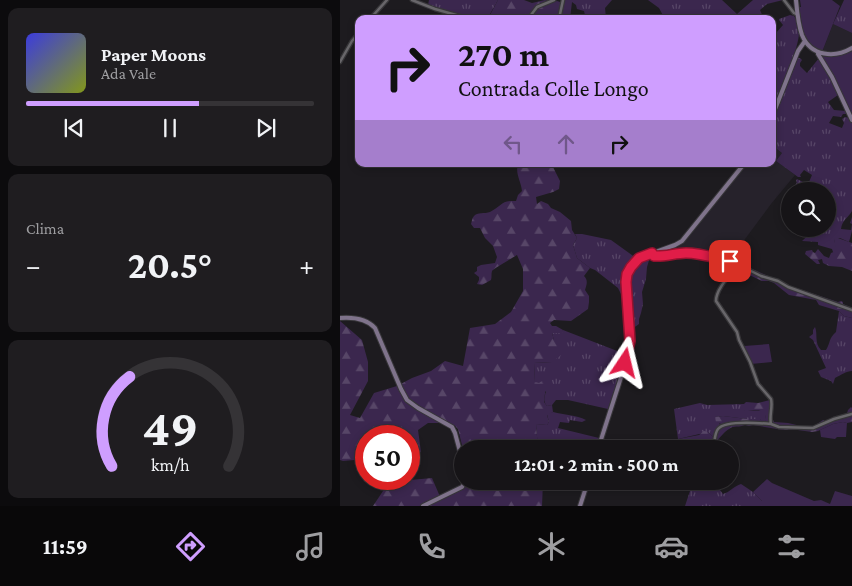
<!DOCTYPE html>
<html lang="it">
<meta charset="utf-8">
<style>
body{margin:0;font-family:"Crimson Pro",serif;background:#1f1d20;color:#f1f3f6;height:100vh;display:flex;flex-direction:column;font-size:19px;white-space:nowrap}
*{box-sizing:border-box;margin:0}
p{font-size:16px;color:#9e9ea1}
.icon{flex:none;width:28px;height:28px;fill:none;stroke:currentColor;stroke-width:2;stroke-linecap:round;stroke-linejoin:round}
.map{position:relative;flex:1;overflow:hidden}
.sheet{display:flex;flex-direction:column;gap:8px;padding:8px;background:#0c0b0d;width:340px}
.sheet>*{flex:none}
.banner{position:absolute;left:15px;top:15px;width:421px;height:152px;border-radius:10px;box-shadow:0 2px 8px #0003,0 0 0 1px #353336;background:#cf9eff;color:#111;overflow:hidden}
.buttons{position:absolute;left:441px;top:182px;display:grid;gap:10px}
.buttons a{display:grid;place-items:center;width:55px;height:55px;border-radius:50%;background:#161417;box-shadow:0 2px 8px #0003,0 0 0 1px #353336;font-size:25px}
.speed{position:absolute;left:15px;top:425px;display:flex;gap:10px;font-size:25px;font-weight:700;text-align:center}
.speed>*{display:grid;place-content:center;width:65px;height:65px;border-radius:50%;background:#161417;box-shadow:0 2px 8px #0003,0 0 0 1px #353336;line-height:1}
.speed .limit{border:8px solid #d22;background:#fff;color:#111}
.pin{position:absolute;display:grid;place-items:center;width:42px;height:42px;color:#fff;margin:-21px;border-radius:10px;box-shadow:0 2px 8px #0006}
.me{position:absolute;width:55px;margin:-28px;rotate:10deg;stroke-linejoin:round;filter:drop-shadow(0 0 4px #0008)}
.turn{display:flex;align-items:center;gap:18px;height:105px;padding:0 20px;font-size:22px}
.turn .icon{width:65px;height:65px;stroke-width:2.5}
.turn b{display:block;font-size:35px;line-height:42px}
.lanes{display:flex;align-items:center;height:48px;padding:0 20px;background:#0003;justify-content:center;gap:25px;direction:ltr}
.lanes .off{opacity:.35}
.big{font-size:38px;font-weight:700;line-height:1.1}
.sheet .tile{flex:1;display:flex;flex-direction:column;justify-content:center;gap:8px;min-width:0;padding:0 18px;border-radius:10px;background:#1f1d20}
.sheet .dial{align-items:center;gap:0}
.dial svg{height:130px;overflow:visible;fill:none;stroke:#353336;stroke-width:7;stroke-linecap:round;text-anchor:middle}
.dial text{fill:#f1f3f6;stroke:none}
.song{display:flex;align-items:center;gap:15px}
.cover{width:60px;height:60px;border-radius:8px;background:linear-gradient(135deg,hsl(240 70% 55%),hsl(70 70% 35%))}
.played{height:5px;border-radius:2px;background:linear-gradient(90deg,#cf9eff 60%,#353336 60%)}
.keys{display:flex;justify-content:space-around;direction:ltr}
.heat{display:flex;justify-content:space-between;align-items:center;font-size:28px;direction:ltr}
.trip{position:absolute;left:114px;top:440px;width:285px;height:50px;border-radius:25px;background:#161417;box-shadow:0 2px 8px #0003,0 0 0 1px #353336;font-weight:700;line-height:50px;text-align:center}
.tab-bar{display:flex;height:80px;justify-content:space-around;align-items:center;background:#090809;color:#9e9ea1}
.tab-bar .icon{width:35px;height:35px}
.tab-bar .active{color:#cf9eff}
.tab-bar b{font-size:22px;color:#f1f3f6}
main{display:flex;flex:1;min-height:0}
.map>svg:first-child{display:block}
.built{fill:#26222b}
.grass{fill:url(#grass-tufts)}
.forest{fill:url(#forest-firs)}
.garden{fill:#3b274e}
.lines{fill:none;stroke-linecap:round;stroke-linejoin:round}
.street-casing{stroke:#373639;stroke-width:5}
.secondary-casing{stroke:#373639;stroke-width:6}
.street{stroke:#68666a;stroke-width:2.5}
.secondary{stroke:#7f738b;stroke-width:4}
.route-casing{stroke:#92132f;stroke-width:12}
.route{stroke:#e11d48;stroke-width:9}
</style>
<main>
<section class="sheet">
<div class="tile">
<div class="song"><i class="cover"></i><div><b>Paper Moons</b><p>Ada Vale</p></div></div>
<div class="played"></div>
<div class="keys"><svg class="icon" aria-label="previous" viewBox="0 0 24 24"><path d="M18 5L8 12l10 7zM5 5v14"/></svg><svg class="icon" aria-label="pause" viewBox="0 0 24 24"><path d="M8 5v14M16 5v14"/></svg><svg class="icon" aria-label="next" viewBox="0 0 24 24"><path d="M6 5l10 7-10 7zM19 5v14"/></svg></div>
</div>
<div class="tile"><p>Clima</p>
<div class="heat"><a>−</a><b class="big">20.5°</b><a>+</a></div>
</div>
<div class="tile dial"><svg viewBox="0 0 100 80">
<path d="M14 69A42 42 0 1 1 86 69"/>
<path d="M14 69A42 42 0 0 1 25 14" stroke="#cf9eff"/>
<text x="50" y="56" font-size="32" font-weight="700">49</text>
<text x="50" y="72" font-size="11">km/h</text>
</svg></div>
</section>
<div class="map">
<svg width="512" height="506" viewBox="0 0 512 506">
<defs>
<pattern id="grass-tufts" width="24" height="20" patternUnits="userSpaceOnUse" patternTransform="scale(1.25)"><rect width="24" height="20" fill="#3b274e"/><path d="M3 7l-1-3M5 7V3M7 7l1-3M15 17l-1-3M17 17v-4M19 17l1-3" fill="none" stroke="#574667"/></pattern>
<pattern id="forest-firs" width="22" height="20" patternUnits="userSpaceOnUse" patternTransform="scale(1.25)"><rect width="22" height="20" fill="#3b274e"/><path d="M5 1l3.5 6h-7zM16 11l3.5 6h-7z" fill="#574667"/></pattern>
</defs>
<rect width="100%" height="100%" fill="#1d1b1f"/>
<!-- built -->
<path class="built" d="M493,24L512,33V45L501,51L490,53L482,52Z
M433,146L442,153L436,161L455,175L431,204L391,258L364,253L346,251L335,253L332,249L341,244L349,237L407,164H432Z"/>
<!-- grass -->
<path class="grass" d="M89,0H158L150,14L146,17L137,14L136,16L140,19H134L88,5Z
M224,0H272L265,8L266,18L245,15L244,11L237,9L236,5L232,2L230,19H220Z
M308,0H382L397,14L413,0H443L427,4L420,10L423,17L422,19H325L319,8Z
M504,0H512V33L493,24Z
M450,15L454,16C457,20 459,26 459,31C460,46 442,85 436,100L432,98V30L436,33L443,25L439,20V19Z
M458,58H460L462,60L460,63V66L467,73L479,58L491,78L498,95L488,102L494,110L506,111L507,114H503L501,117L493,116L489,123L502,128L504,123L502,119L505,117L510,118L512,123V211C508,218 502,220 501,229L511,230L512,224L510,223L512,217V231L509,242L500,238L494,239L497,251L495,253L493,252L492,249L478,245V242L462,241L475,229H488V191H462L455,186L457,182L456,181L457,179L463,182H469L472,175L464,170L460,175L461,177H458L436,161L442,153L433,146L432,123Z
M235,234H242L271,240L296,258C282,272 282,283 285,302L278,288L255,270L250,268L237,258L233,245L237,238Z
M310,257L307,267L306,279L302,292L303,304L301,313L299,319V324L292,329C290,306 278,263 310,257Z
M499,311L504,316L512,318V371C506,371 501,375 495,378L493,384L491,381L481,377L478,371L486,368L473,340L469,337L473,334V330L475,327C478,334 474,343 481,350H486C491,342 488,339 496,332Z
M223,330L285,354L281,370L268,409L228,400H216L212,405L207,406C203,401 204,398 206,392L199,383H195L194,363L212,362L214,340L212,333H221Z
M360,403L367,405L404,404V407L405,411H423L425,413L426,420L424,423L420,419H407L383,416L375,417C382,427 383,427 373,437L368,432L338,439L334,409Z
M213,412C224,415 236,415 246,420L242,422L230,420L229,423L220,422L218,428L259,438L256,449H198L196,424L207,425L209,422L207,414Z
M356,481H382V483L380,490L383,494C390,492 394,486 401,484L413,492L422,501V506H345L353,482Z"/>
<!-- forest -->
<path class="forest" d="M158,0H184L192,3L205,0L213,2L217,1L220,2V5L218,19H140L136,16L137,14L146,17L150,15Z
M178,164H207L213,167L220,181L219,189L213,192L196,197L197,204L201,201L208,204L211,208L220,212L231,221L232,230L237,238L233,245L237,258L250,268L244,276C248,280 247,284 245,290L249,296V302L248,309L231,321L214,320L210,323L212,326H216L223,330L222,333H212L214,340L223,344L220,356L212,362L194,363L195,382L199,383L205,379C208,387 204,394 204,402L207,406L212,405L213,412L207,415L209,422L207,425L196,424L198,449H123L118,429L114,425L100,423H88L78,430L81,452L69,454V436H26V459L3,461L0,460V321L22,340L28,362V381L10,415L20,418L34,393L57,386L72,378L91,371L105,361L123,366L130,328L155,324L171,312L183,291V269L177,255C174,257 153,269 152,271C151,274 152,277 151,280L142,285L137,284L139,280V277L134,273L137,271V267L141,265L155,263L157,257L153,246L145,238L140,228H134L131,224C132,221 132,218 134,216C137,212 145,214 150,212C162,206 161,200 176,201L178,195L182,191C181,181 175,174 178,164Z
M495,237L512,243V271L502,267L489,266L483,263L482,259L478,260L480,264H477L465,254L466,251L472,250L473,252L475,253L478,249L484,256L489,258L491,253L496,251L494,239Z
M406,266L450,286L498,302L501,301L503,302V304L512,308V318L504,316L499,311L479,305L476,300L449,295L434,283L429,281H422L403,272Z
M430,400L431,402L430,421L433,420L434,422L448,423L465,427L474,426L483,420L486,422L491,419L494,421C500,418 507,417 508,410L511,407L512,408V422L507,423L503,422L493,424L478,431L472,432L458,430H443L413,425L409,426L405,425C400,427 398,426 393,427C387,428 374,443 372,449H341L326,447C330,442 335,443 338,439L359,435L364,431L368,432L373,437L381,428V424L376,422L375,417L383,416L407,419H420L425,422C428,407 416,411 405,411L404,410V404L406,402L418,403Z
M92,478L101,499C111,495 123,491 128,481H203L202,506H33L49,482Z"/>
<!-- garden -->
<path class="garden" d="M460,0H492L500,6L482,52C475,49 468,44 464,37L459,7H461Z
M512,51V114L494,77L481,56C493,57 501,56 512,51Z
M429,344L432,362L411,364L404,346Z
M503,422L507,423L506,437H497L495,439L481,437L480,430L493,424Z
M427,479L432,483L474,501L481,500L490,504L495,491L512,496V506H422V501L413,492Z"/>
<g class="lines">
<!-- street casing -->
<g class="street-casing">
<path id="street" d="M72,0L95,9L130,19
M444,0L454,13L458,15
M30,19L47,0
M188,19L197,7L214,0
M219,19L223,0
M0,62L12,41L19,33
M432,100L438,103
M313,254L314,256H327L348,253L367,256L395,263L421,276L438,281L448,287L512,310
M404,268C400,270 396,271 393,273C385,279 376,292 376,301L397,332L399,340L410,362L418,384L431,399C433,407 429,416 431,424L439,427L473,428L494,419L512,414
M373,449C375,443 374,434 378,429C385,420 420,423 431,424"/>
</g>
<!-- secondary casing -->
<g class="secondary-casing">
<path id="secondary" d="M456,0C457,11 458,24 462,35C471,57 495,58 512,48
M478,52V54L492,77L512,120
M432,117L458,51L465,41
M0,318C13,317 26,318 35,328L61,389L67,400L78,408L112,427L115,433L122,459
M258,449L285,365L290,341L286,282L287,275L291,267L299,258L335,245L342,241L404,164
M83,506L122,487L126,481
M240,506L248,481"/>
</g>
<!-- street -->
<use href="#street" class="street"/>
<!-- secondary -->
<use href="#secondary" class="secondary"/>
</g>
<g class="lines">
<!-- route casing -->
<g class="route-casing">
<path id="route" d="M285,363L290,341L286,282L287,274L291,267L299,258L312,253L314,256C325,257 335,253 346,253C361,253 375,258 390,261"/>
</g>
<!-- route -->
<use href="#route" class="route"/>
</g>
</svg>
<div class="buttons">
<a><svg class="icon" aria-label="search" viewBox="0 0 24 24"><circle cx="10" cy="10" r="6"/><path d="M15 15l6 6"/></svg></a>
</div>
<div class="speed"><div class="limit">50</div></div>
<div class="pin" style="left:390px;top:261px;background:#d93025"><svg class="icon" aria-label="arrive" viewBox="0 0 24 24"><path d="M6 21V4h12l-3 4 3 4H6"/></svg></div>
<svg class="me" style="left:285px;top:363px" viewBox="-20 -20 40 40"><path d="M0-17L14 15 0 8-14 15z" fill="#e11d48" stroke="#fff" stroke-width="4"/></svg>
<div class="trip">12:01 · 2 min · 500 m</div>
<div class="banner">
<div class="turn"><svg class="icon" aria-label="right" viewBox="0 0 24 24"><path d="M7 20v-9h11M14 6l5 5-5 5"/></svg><div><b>270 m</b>Contrada Colle Longo</div></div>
<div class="lanes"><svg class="icon off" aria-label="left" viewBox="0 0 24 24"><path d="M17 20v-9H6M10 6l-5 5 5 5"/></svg><svg class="icon off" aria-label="ahead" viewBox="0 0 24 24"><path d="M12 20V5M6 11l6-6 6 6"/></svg><svg class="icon" aria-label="right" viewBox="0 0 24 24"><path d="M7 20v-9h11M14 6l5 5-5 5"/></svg></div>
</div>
</div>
</main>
<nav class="tab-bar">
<b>11:59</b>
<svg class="icon active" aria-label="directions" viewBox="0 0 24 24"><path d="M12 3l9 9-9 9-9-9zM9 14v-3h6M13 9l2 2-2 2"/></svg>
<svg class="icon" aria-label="music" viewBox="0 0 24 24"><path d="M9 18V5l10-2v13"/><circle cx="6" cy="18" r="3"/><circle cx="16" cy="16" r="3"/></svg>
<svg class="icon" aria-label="phone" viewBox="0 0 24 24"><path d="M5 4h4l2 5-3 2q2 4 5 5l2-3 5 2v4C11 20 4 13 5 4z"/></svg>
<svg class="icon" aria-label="climate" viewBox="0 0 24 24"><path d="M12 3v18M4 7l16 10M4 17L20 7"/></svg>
<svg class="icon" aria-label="car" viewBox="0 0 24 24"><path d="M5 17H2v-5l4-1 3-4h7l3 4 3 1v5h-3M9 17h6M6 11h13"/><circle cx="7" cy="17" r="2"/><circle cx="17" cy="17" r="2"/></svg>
<svg class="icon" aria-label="filters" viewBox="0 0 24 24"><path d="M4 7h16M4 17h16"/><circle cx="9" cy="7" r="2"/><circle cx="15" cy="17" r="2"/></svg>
</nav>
